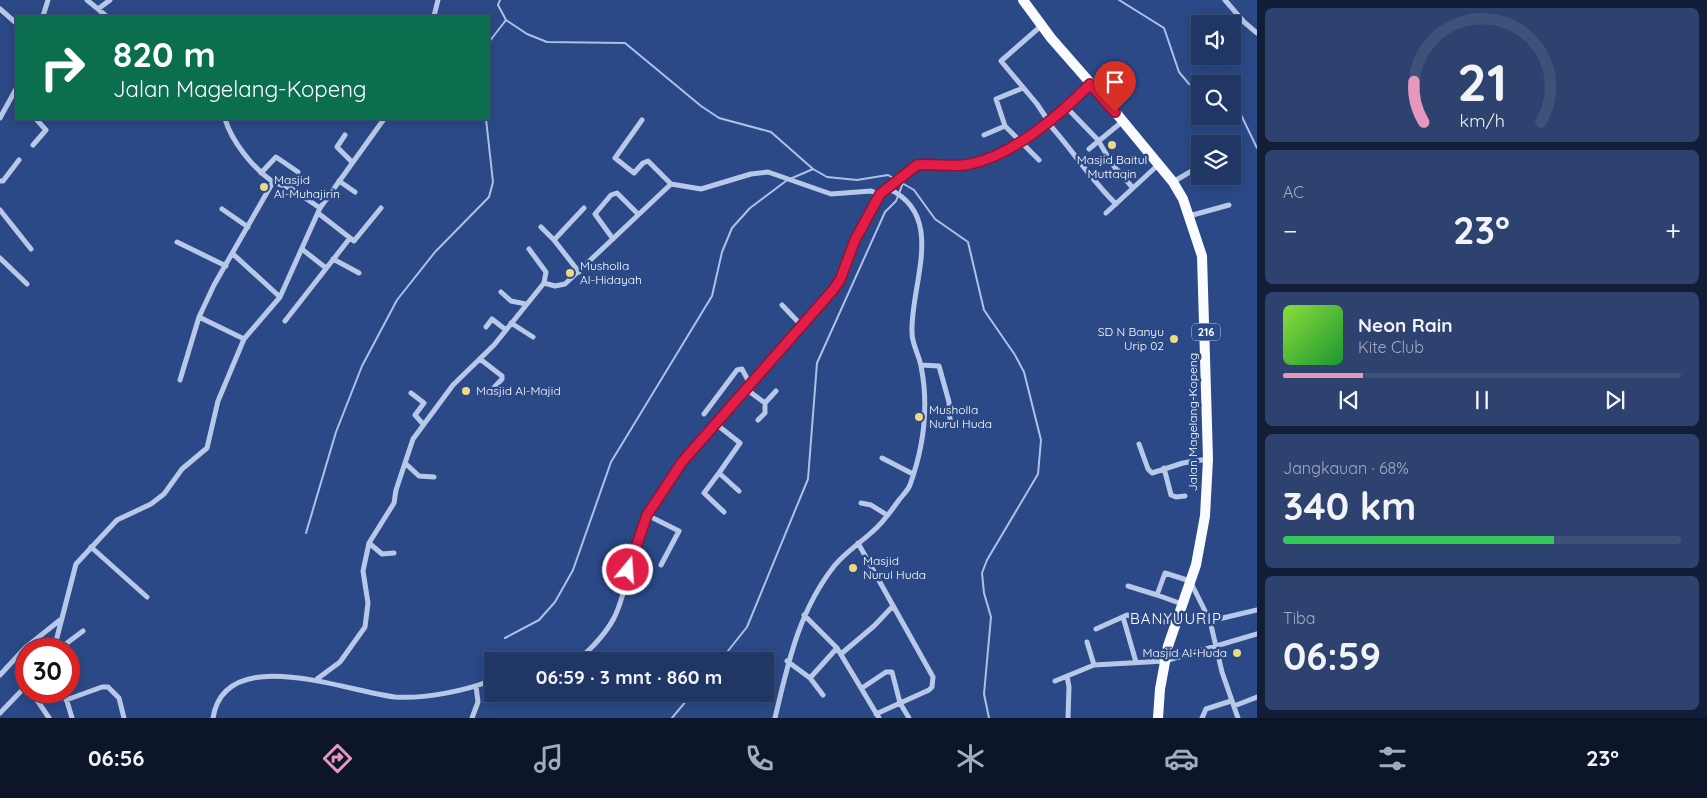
<!DOCTYPE html>
<html lang="id">
<meta charset="utf-8">
<style>
body{margin:0;font-family:Quicksand,sans-serif;background:#2d426e;color:#f1f3f6;height:100vh;display:flex;flex-direction:column;font-size:19px;white-space:nowrap}
*{box-sizing:border-box;margin:0}
p{font-size:16px;color:#a2acbf}
.icon{flex:none;width:28px;height:28px;fill:none;stroke:currentColor;stroke-width:2;stroke-linecap:round;stroke-linejoin:round}
.map{position:relative;flex:1;overflow:hidden}
.sheet{display:flex;flex-direction:column;gap:8px;padding:8px;background:#121e38;width:450px}
.sheet>*{flex:none}
.banner{position:absolute;left:15px;top:15px;width:475px;height:105px;border-radius:0px;box-shadow:0 2px 12px #0003,0 0 0 1px #3d5179;background:#0b6e4f;color:#fff;overflow:hidden}
.controls{position:absolute;left:1191px;top:15px;display:grid;gap:10px}
.controls a{display:grid;place-items:center;width:50px;height:50px;border-radius:0px;background:#203765;box-shadow:0 2px 12px #0003,0 0 0 1px #3d5179;font-size:25px}
.speed{position:absolute;left:15px;top:638px;display:flex;gap:10px;font-size:25px;font-weight:700;text-align:center}
.speed>*{display:grid;place-content:center;width:65px;height:65px;border-radius:50%;background:#203765;box-shadow:0 2px 12px #0003,0 0 0 1px #3d5179;line-height:1}
.speed .limit{border:8px solid #d22;background:#fff;color:#111}
.pin{position:absolute;display:grid;place-items:center;width:42px;height:42px;color:#fff;margin:-51px -21px;border-radius:50% 50% 50% 0;rotate:-45deg;box-shadow:0 0 5px #0007}
.pin .icon{rotate:45deg}
.me{position:absolute;width:55px;margin:-28px;rotate:18deg;stroke-linejoin:round;filter:drop-shadow(0 0 4px #0008)}
.turn{display:flex;align-items:center;gap:18px;height:105px;padding:0 15px;font-size:22px}
.turn .icon{width:65px;height:65px;stroke-width:2.5}
.turn b{display:block;font-size:35px;line-height:42px}
.big{font-size:38px;font-weight:700;line-height:1.1}
.sheet .card{flex:1;display:flex;flex-direction:column;justify-content:center;gap:8px;min-width:0;padding:0 18px;border-radius:8px;background:#2d426e}
.sheet .dial{align-items:center;gap:0}
.dial svg{height:130px;overflow:visible;fill:none;stroke:#3d5179;stroke-width:7;stroke-linecap:round;text-anchor:middle}
.dial text{fill:#f1f3f6;stroke:none}
.song{display:flex;align-items:center;gap:15px}
.cover{width:60px;height:60px;border-radius:8px;background:linear-gradient(135deg,hsl(90 70% 55%),hsl(130 70% 35%))}
.played{height:5px;border-radius:2px;background:linear-gradient(90deg,#e797bd 20%,#3d5179 20%)}
.keys{display:flex;justify-content:space-around;direction:ltr}
.heat{display:flex;justify-content:space-between;align-items:center;font-size:28px;direction:ltr}
.charge{height:8px;border-radius:4px;background:linear-gradient(90deg,#34c759 68%,#3d5179 0)}
.trip{position:absolute;left:484px;top:652px;width:290px;height:50px;border-radius:0px;background:#203765;box-shadow:0 2px 12px #0003,0 0 0 1px #3d5179;font-weight:700;line-height:50px;text-align:center}
.dock{display:flex;height:80px;justify-content:space-around;align-items:center;background:#0d1628;color:#a2acbf}
.dock .icon{width:35px;height:35px}
.dock .active{color:#e797bd}
.dock b{font-size:22px;color:#f1f3f6}
main{display:flex;flex:1;min-height:0}
.map>svg:first-child{display:block}
.lines{fill:none;stroke-linecap:round;stroke-linejoin:round}
.stream{stroke:#adc1e8;stroke-width:2}
.street{stroke:#b8c8e8;stroke-width:5}
.primary{stroke:#f9fbfe;stroke-width:10}
.route-casing{stroke:#92132f;stroke-width:12}
.route{stroke:#e11d48;stroke-width:9}
.poi-dot{fill:#edda80;stroke:#2b4987;stroke-width:2}
.labels{text-anchor:middle;stroke-width:5;stroke-linejoin:round;paint-order:stroke}
.shield{fill:#2b4987;stroke:#bfc8db;stroke-width:1}
.shield-label{font-size:11px;font-weight:bold;fill:#fff}
.poi-label{font-size:12px;fill:#fff;stroke:#2b4987;text-anchor:start}
.street-label{font-size:12px;fill:#fff;stroke:#2b4987}
.quarter-label{font-size:15px;letter-spacing:1px;fill:#fff;stroke:#2b4987}
</style>
<main>
<div class="map">
<svg width="1257" height="718" viewBox="0 0 1257 718">
<rect width="100%" height="100%" fill="#2b4987"/>
<g class="lines">
<!-- stream -->
<path class="stream" d="M500,0L498,5L506,20L527,34L547,42L625,43L701,106L719,118L771,132L813,169L827,177L857,180L888,175L914,190L935,219L968,242L984,310L1015,355L1024,372L1041,440L1038,474L987,560L982,573L984,593L991,617L984,694L989,718
M1119,0L1164,28L1179,72L1189,84L1200,88
M489,42L506,20
M1232,96L1257,148
M790,179L813,169
M306,533L336,432L362,366L397,300L435,252L489,197L493,182L486,119
M505,638L539,620L555,602L573,570L611,462L712,296L722,252L732,228L750,208L786,181
M720,661L747,627L808,479L817,363L885,212L896,201L903,183
M672,718L692,694"/>
<!-- street -->
<path class="street" d="M87,0L98,9L110,0
M1225,0L1244,22L1257,33
M0,9L16,23
M98,9L106,16
M43,16L48,0
M434,16L438,0
M1041,26L1001,61L1037,104L1049,122
M1023,88L996,99L1005,126L1039,160
M1067,108L1098,140L1112,164L1133,188
M0,118L16,89
M225,119C232,142 253,168 273,182
M642,120L615,158L634,173L643,163L648,161L671,184
M1048,123C1072,149 1090,179 1116,204
M345,135L337,147L352,162
M984,135L1005,126
M33,145L46,130L36,119
M1089,149L1123,121
M261,173L276,157L298,172
M0,181H3L19,160
M339,181L355,192
M1173,182L1200,166
M222,209L248,227
M0,210L31,249
M318,213L354,241L381,208
M1106,213L1159,164
M1189,216L1229,205
M541,227L554,240
M613,239L595,214L611,195L617,193L638,214
M177,242L226,266
M529,249L546,272L544,283
M303,250L326,268
M233,254L280,297
M0,258L27,284
M333,259L359,273
M579,272L554,240L584,208
M501,292L511,301L526,304
M782,305L801,325
M285,321L350,238
M511,323L533,337
M486,327L492,319L506,330
M244,339L199,317L214,285L273,182L292,189L320,208
M480,359L502,376V379L489,393
M921,365L939,366L949,402L950,420
M180,380L199,317
M746,389L765,403L776,391
M411,393L424,403L415,415L423,424
M704,414L737,370L742,369L750,384
M758,420L765,413V403
M716,424L740,443L719,473L739,491
M1139,444L1148,469L1152,473L1183,463L1208,459
M882,458L913,474
M405,463L419,476L434,477
M1164,468L1171,495L1176,497L1185,496
M719,473L704,493L724,512
M861,503L871,505L887,515
M647,515L679,531L661,565
M369,543L382,554L394,553
M858,543L933,677L932,687L929,690L876,714
M91,547L147,597
M1128,586L1157,595L1165,573L1190,581L1210,621L1222,672L1238,718
M1157,595L1182,604
M804,615L837,648L879,718
M1123,617L1136,662
M1210,621L1257,610
M1096,629L1127,615L1146,620L1176,623
M1087,642L1094,665L1165,661L1257,634
M54,649L76,564L117,520L151,504L164,494L182,469L207,448L218,401L244,339L280,297L320,208L384,119
M59,649L83,631
M841,654L874,626L893,606
M577,661C591,649 605,635 614,618C626,594 629,564 638,538C648,510 665,486 682,462L833,290L840,280L855,240L880,194L917,165C935,163 952,168 970,164C1012,156 1061,114 1090,84
M787,661L810,678L823,695
M0,675L25,648L60,620
M1067,676L1069,687L1068,718
M810,678L837,648
M317,679L340,662L365,627L368,603L363,571L369,543L394,503L396,490L413,439L453,385L494,345L544,283L555,286L565,284L671,184L701,189L751,174L768,172L831,194L871,191L880,194
M1055,681L1094,665
M862,688L886,672H892L900,703L909,718
M31,691L49,718
M64,691L72,718
M66,700L102,687H108L119,698L124,718
M1234,706L1257,697
M0,713L26,686
M213,718C225,642 348,692 395,697C424,699 466,691 492,680
M472,718L478,702L476,686
M775,718C788,663 799,610 835,565C846,552 860,543 872,532C883,523 891,511 899,500C903,495 908,490 910,485C924,446 929,406 921,366C919,355 912,344 912,333C910,285 947,216 889,189
M1202,718L1206,709L1231,701"/>
<!-- primary -->
<path class="primary" d="M1023,0L1051,38L1107,102L1173,182L1183,199L1202,256L1208,459L1205,516L1196,565L1168,646L1160,689L1158,718"/>
</g>
<g class="lines">
<!-- route casing -->
<g class="route-casing">
<path id="route" d="M628,570L647,515L682,462L833,290L840,280L855,240L880,194L917,165C935,163 952,168 970,164C1012,156 1061,114 1090,84L1115,112"/>
</g>
<!-- route -->
<use href="#route" class="route"/>
</g>
<!-- markers -->
<g class="poi-dot">
<circle cx="1112" cy="145" r="5"/>
<circle cx="264" cy="187" r="5"/>
<circle cx="570" cy="273" r="5"/>
<circle cx="1174" cy="339" r="5"/>
<circle cx="466" cy="391" r="5"/>
<circle cx="919" cy="417" r="5"/>
<circle cx="853" cy="568" r="5"/>
<circle cx="1237" cy="653" r="5"/>
</g>
<g class="labels">
<!-- shield labels -->
<rect class="shield" x="1192" y="323.5" width="28" height="17" rx="4"/>
<g class="shield-label">
<text x="1206" y="336">216</text>
</g>
<!-- poi labels -->
<g class="poi-label">
<text x="1112" y="164" text-anchor="middle">Masjid Baitul<tspan x="1112" dy="14">Muttaqin</tspan></text>
<text x="274" y="184">Masjid<tspan x="274" dy="14">Al-Muhajirin</tspan></text>
<text x="580" y="270">Musholla<tspan x="580" dy="14">Al-Hidayah</tspan></text>
<text x="1164" y="336" text-anchor="end">SD N Banyu<tspan x="1164" dy="14">Urip 02</tspan></text>
<text x="476" y="395">Masjid Al-Majid</text>
<text x="929" y="414">Musholla<tspan x="929" dy="14">Nurul Huda</tspan></text>
<text x="863" y="565">Masjid<tspan x="863" dy="14">Nurul Huda</tspan></text>
<text x="1227" y="657" text-anchor="end">Masjid Al-Huda</text>
</g>
<!-- street labels -->
<g class="street-label">
<text transform="translate(1193 422) rotate(-90)" y="4">Jalan Magelang-Kopeng</text>
</g>
<!-- quarter labels -->
<g class="quarter-label">
<text x="1176" y="624">BANYUURIP</text>
</g>
</g>
</svg>
<div class="controls">
<a><svg class="icon" aria-label="sound" viewBox="0 0 24 24"><path d="M4 9h4l5-4v14l-5-4H4zM17 9q2 3 0 6"/></svg></a>
<a><svg class="icon" aria-label="search" viewBox="0 0 24 24"><circle cx="10" cy="10" r="6"/><path d="M15 15l6 6"/></svg></a>
<a><svg class="icon" aria-label="layers" viewBox="0 0 24 24"><path d="M12 4l9 5-9 5-9-5zM3 14l9 5 9-5"/></svg></a>
</div>
<div class="speed"><div class="limit">30</div></div>
<div class="pin" style="left:1115px;top:112px;background:#d93025"><svg class="icon" aria-label="arrive" viewBox="0 0 24 24"><path d="M6 21V4h12l-3 4 3 4H6"/></svg></div>
<svg class="me" style="left:628px;top:570px" viewBox="-20 -20 40 40"><circle r="17" fill="#e11d48" stroke="#fff" stroke-width="3"/><path d="M0-11L8 9 0 5-8 9z" fill="#fff"/></svg>
<div class="trip">06:59 · 3 mnt · 860 m</div>
<div class="banner">
<div class="turn"><svg class="icon" aria-label="right" viewBox="0 0 24 24"><path d="M7 20v-9h11M14 6l5 5-5 5"/></svg><div><b>820 m</b>Jalan Magelang-Kopeng</div></div>
</div>
</div>
<section class="sheet">
<div class="card dial"><svg viewBox="0 0 100 80">
<path d="M14 69A42 42 0 1 1 86 69"/>
<path d="M14 69A42 42 0 0 1 8 44" stroke="#e797bd"/>
<text x="50" y="56" font-size="32" font-weight="700">21</text>
<text x="50" y="72" font-size="11">km/h</text>
</svg></div>
<div class="card"><p>AC</p>
<div class="heat"><a>−</a><b class="big">23°</b><a>+</a></div>
</div>
<div class="card">
<div class="song"><i class="cover"></i><div><b>Neon Rain</b><p>Kite Club</p></div></div>
<div class="played"></div>
<div class="keys"><svg class="icon" aria-label="previous" viewBox="0 0 24 24"><path d="M18 5L8 12l10 7zM5 5v14"/></svg><svg class="icon" aria-label="pause" viewBox="0 0 24 24"><path d="M8 5v14M16 5v14"/></svg><svg class="icon" aria-label="next" viewBox="0 0 24 24"><path d="M6 5l10 7-10 7zM19 5v14"/></svg></div>
</div>
<div class="card"><p>Jangkauan · 68%</p><b class="big">340 km</b><div class="charge"></div></div>
<div class="card"><p>Tiba</p><b class="big">06:59</b></div>
</section>
</main>
<nav class="dock">
<b>06:56</b>
<svg class="icon active" aria-label="directions" viewBox="0 0 24 24"><path d="M12 3l9 9-9 9-9-9zM9 14v-3h6M13 9l2 2-2 2"/></svg>
<svg class="icon" aria-label="music" viewBox="0 0 24 24"><path d="M9 18V5l10-2v13"/><circle cx="6" cy="18" r="3"/><circle cx="16" cy="16" r="3"/></svg>
<svg class="icon" aria-label="phone" viewBox="0 0 24 24"><path d="M5 4h4l2 5-3 2q2 4 5 5l2-3 5 2v4C11 20 4 13 5 4z"/></svg>
<svg class="icon" aria-label="climate" viewBox="0 0 24 24"><path d="M12 3v18M4 7l16 10M4 17L20 7"/></svg>
<svg class="icon" aria-label="car" viewBox="0 0 24 24"><path d="M5 17H2v-5l4-1 3-4h7l3 4 3 1v5h-3M9 17h6M6 11h13"/><circle cx="7" cy="17" r="2"/><circle cx="17" cy="17" r="2"/></svg>
<svg class="icon" aria-label="filters" viewBox="0 0 24 24"><path d="M4 7h16M4 17h16"/><circle cx="9" cy="7" r="2"/><circle cx="15" cy="17" r="2"/></svg>
<b>23°</b>
</nav>
